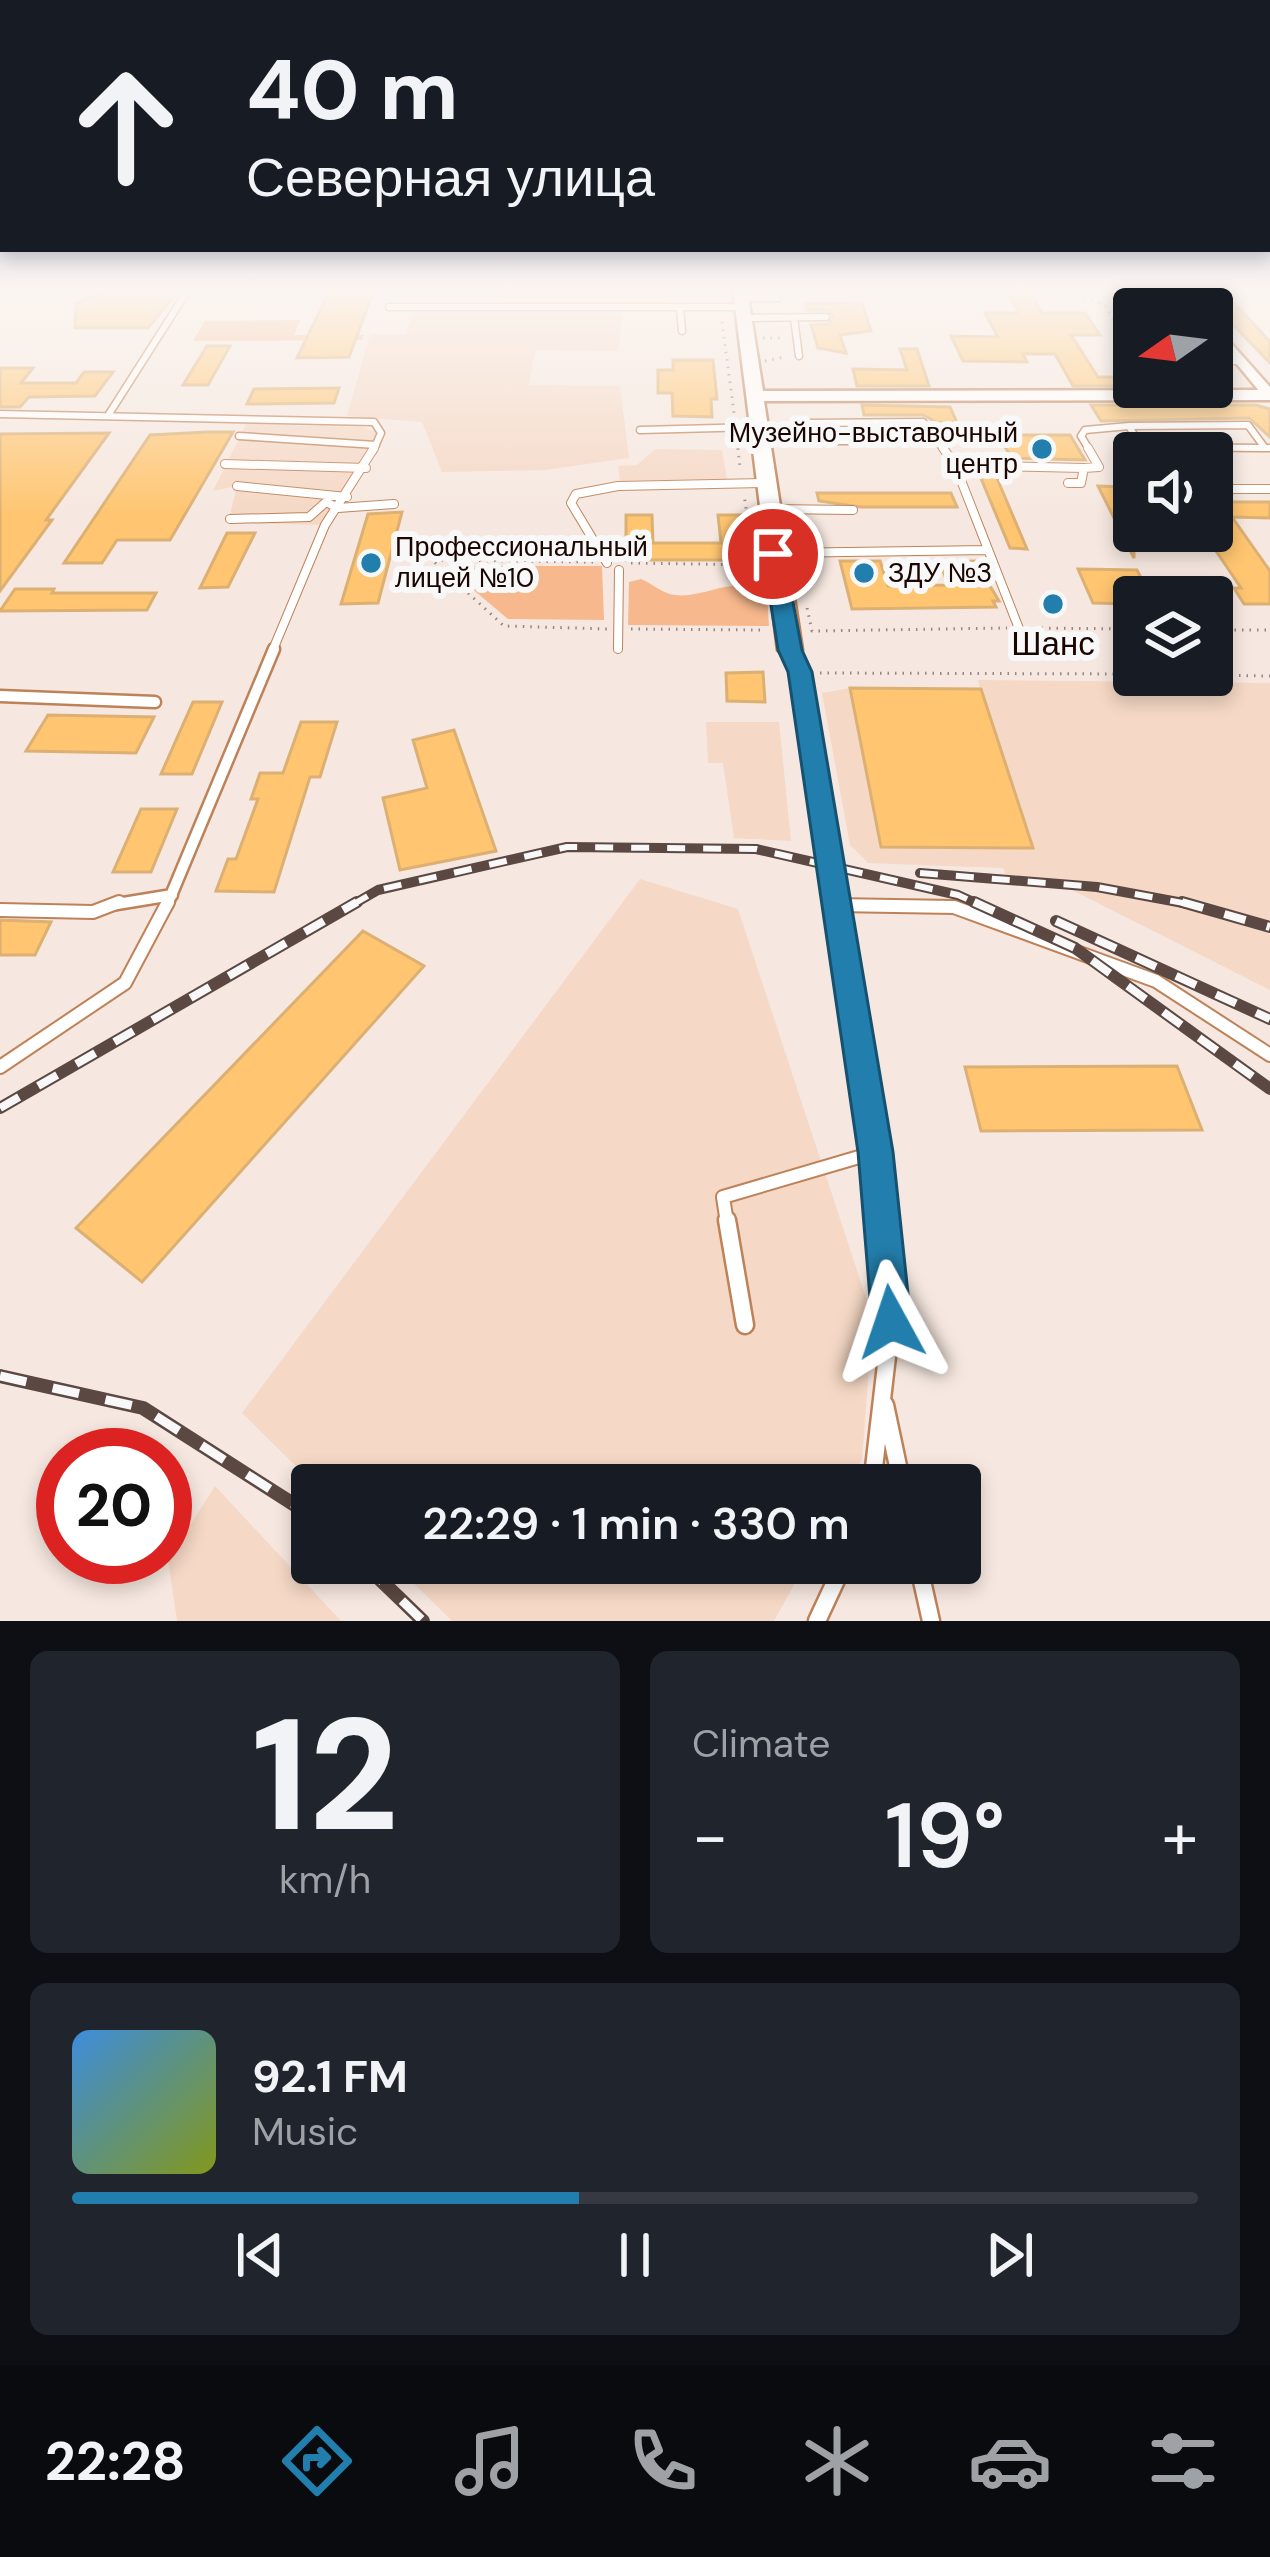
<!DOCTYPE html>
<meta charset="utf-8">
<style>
body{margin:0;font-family:"DM Sans",sans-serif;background:#20242c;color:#f1f3f6;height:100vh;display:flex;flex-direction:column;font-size:45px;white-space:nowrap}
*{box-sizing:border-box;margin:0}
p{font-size:39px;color:#9ea1a6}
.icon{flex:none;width:66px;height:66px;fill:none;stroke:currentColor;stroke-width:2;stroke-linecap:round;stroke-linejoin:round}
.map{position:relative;height:1621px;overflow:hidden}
.drawer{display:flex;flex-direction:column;gap:30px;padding:30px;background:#0d0f14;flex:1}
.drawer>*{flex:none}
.guide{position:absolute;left:0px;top:0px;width:1272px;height:252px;box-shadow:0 6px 18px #0003;background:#171b24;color:#f1f3f6;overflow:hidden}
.needle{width:78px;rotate:256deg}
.controls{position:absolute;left:1113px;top:288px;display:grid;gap:24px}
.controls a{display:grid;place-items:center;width:120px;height:120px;border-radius:12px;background:#171b24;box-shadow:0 6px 18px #0003;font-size:60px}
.speed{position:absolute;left:36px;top:1428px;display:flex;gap:24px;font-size:60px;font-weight:700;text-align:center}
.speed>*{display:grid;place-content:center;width:156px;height:156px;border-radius:50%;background:#171b24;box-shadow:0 6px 18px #0003;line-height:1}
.speed .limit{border:18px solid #d22;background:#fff;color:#111}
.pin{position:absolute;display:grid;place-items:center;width:102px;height:102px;color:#fff;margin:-51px;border:6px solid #fff;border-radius:50%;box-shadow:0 3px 12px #0007}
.me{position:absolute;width:132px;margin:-66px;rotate:355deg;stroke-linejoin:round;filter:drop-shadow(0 0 9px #0008)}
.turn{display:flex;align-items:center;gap:42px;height:252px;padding:0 48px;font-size:54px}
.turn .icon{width:156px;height:156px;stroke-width:2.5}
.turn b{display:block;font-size:84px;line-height:102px}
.big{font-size:90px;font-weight:600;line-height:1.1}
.drawer .widget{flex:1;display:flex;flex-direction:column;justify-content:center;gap:18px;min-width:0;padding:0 42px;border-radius:18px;background:#20242c}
.drawer .dial{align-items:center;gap:0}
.dial b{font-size:156px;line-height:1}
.song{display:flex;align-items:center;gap:36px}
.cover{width:144px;height:144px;border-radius:18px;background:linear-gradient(135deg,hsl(210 70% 55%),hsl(70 70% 35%))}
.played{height:12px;border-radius:6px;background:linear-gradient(90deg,#227eac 45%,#363941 45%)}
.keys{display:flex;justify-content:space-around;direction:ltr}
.heat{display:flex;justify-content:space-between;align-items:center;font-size:66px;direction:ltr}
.drawer .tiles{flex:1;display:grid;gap:30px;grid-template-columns:1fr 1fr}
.widget:last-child{grid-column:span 2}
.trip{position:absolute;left:291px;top:1464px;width:690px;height:120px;border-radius:12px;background:#171b24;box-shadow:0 6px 18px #0003;font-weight:600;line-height:120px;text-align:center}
.menu{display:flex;height:192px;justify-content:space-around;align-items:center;background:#090b0e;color:#9ea1a6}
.menu .icon{width:84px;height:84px}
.menu .on{color:#227eac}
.menu b{font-size:54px;color:#f1f3f6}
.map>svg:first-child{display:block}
.built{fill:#f5d8c5}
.green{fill:#f8b88d}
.building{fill:#ffc570;stroke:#dcb073;stroke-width:3}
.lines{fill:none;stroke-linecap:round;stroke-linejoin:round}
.service-far4-casing{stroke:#be8258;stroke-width:9}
.service-far3-casing{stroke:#be8258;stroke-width:10}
.service-far2-casing{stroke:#be8258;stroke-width:15}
.service-far1-casing{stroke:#be8258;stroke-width:16}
.service-casing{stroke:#be8258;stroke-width:21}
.minor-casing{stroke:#be8258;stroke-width:5}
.tertiary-casing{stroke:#be8258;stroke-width:5}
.path{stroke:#97867f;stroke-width:3;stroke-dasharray:1.5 6;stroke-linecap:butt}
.service-far4{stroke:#fff;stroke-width:6}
.service-far3{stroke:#fff;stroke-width:8}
.service-far2{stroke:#fff;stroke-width:10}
.service-far1{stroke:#fff;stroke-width:12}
.service{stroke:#fff;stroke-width:16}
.minor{fill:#fff;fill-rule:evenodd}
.tertiary{fill:#fff;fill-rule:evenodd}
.rail-far2-casing{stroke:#5b4842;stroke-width:10}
.rail-far1-casing{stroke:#5b4842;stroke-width:12}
.rail-casing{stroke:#5b4842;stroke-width:14}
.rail-far2{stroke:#f8f8f8;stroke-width:6;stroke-dasharray:18;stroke-linecap:butt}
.rail-far1{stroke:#f8f8f8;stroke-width:8;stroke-dasharray:22;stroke-linecap:butt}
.rail{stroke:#f8f8f8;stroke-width:9;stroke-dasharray:27;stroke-linecap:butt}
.route{fill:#227eac;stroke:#165270;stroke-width:3}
.poi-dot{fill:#227eac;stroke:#f8f8f8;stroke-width:4.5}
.labels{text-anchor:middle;stroke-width:12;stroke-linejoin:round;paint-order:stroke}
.far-poi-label{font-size:27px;fill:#1a0500;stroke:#f8f8f8;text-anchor:start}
.poi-label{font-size:33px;fill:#1a0500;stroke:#f8f8f8}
</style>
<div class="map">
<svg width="1270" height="1621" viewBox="0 0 1270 1621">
<rect width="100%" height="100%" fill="#f6e8e0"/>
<!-- built -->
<path class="built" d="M501,290H669L670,305H505L499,299Z
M413,312L622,313L619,351L535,350L529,385L620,386L629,458L545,470L442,472L422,422L347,416L370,334L405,335Z
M246,424L362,427L381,433L366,468L325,525L228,523L237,486L213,491Z
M655,449L722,450L727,479L620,481L618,466L637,465Z
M978,680L1270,683V990L1064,886L1009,882L1003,868L868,863L850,845L822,693L850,688L980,689Z
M706,722H779L791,841L734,838L723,763H708Z
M640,879L738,909L873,1319L862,1459L848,1485H315L242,1413Z
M215,1486L341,1621H177L168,1560Z
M393,1563H806L774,1621H452Z"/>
<!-- green -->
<path class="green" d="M300,320L294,335H364L362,340L193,341L205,321Z
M445,566H602L604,620L508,619Z
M641,579C653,584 663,594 675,595C707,599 736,572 767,595L769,626L628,625L629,582Z"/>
<!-- building -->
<path class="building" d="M106,290H179L148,328H75L76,303Z
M330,290H374L349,357L297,358Z
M1007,290H1029L1042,313H1085L1100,335H1071L1098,377H1114L1119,386H1073L1055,354H1023L1027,362L963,361L951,336L998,337L985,313H1019Z
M1203,293H1222L1243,312L1270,342V363Z
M862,303L871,331L840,335L846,353L818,348L811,325L829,324L833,316L827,310H807L806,304Z
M207,346H230L208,385H183Z
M900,349H917L929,386H857L853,369L907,370Z
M673,360H713L717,399H711L712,417L673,416L672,393H658V370H673Z
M0,368H33L21,383H76L84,372H113L95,396L29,397L20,407H0Z
M339,388L334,403L247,404L254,389Z
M862,405L950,407L957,423L936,422L923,415H864Z
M1091,405H1256L1270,409V437L1249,418L1101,421Z
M208,432H233L170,540H117L102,563H64L150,435Z
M109,433L46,520H52L0,591V434Z
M999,435H1070L1085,460L1011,458Z
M980,476H996L1027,549L1010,548Z
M1098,486L1124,487L1134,505V558Z
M817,493H951L957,507H861L819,501Z
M1212,502H1270V518L1232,517L1270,571V604H1244L1234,588H1241L1212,545Z
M402,512L378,603L341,604L368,514Z
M626,515H652L653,543H721L718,515H742L749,560H626Z
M227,533H255L228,587L200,588Z
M840,561H880L888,586L948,585L940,562L975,561L999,601H993L996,607L852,609Z
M1078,569L1137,570L1151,597H1134V604L1093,603Z
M15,589H54L52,593H156L147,610L0,611Z
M763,672L765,702L727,701L726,673Z
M850,688L981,689L1033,848L881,847Z
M193,702H222L192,774H161Z
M48,715L154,717L136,753L26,751Z
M301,722H337L320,777H310L274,892L216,891L228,859H236L258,799H251L260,773H283Z
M454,730L496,851L400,870L383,798L427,788L413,740Z
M141,809H177L151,872H113Z
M0,920L51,922L35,955H0Z
M363,931L424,966L142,1282L76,1228Z
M1177,1066L1202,1130L981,1131L965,1067Z"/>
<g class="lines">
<!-- service-far4 casing -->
<g class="service-far4-casing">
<path id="service-far4" d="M1124,290L1139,309
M741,298H778
M389,307H743
M680,308L682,331
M745,318L826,317
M794,318L799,356
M1212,361H1241
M1122,371L1138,395
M0,414L374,422L381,433L373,451
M109,414L188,290
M1248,425L1265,448L1141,447L1129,426Z
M640,430L756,427
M760,435H813L810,423L923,422L945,451
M813,435L814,441H938
M239,436L376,445
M1265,448H1270
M1090,451L1081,436L1085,430L1129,426"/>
</g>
<!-- service-far3 casing -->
<g class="service-far3-casing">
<path id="service-far3" d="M943,448L955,465L1027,649
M225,464L366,468
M955,465L1084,468L1081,483H1068
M1084,468L1099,467L1088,448
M237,486L347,497
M1212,489H1270
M770,509L853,510
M230,519L309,517L326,502L338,508L394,504
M776,553L988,550
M607,563L571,503L576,494L618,486L763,483
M618,649L619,570
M272,652L325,525L374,448"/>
</g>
<!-- service-far2 casing -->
<g class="service-far2-casing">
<path id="service-far2" d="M0,696L155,702
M111,905L172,895
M167,905L274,649
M835,905H845"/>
</g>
<!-- service-far1 casing -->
<g class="service-far1-casing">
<path id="service-far1" d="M835,905L954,907L1156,981L1270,1055
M0,910L93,912L119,902
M0,1067L125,983L168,902
M727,1223L723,1197L876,1152L882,1223"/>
</g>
<!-- service casing -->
<g class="service-casing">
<path id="service" d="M727,1220L745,1325
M885,1405L902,1485
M872,1485L891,1322L882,1220
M918,1563L931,1621
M817,1621L844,1563"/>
</g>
<!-- minor casing -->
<g class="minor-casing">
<path id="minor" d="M1176,290H1188L1204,309H1192Z
M1212,322L1270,387V399L1265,398L1212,334Z
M790,644L796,646L809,672L890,1152L886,1161L876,1165L866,1161L862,1152L791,672L781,650Z"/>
</g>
<!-- tertiary casing -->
<g class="tertiary-casing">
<path id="tertiary" d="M733,290H747L763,391L1270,390V400L764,401L802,650L790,657L778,650Z"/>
</g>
<!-- path -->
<path class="path" d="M917,290L920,296
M1063,290L1106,306L1134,360
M791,293L873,292
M722,322L734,413
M763,338H783
M765,361L785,357
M737,441L740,467
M593,562L432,560L504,626L608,629
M631,563L754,565L744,494
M807,608L812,631L1007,628
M1034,628L1134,629
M631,629L760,630
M1212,630H1270
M820,673L1134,674
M1194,675L1270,676"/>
<!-- service-far4 -->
<use href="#service-far4" class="service-far4"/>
<!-- service-far3 -->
<use href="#service-far3" class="service-far3"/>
<!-- service-far2 -->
<use href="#service-far2" class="service-far2"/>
<!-- service-far1 -->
<use href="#service-far1" class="service-far1"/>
<!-- service -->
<use href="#service" class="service"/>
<!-- minor -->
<use href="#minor" class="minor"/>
<!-- tertiary -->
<use href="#tertiary" class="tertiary"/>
<!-- rail-far2 casing -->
<g class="rail-far2-casing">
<path id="rail-far2" d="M920,873L1097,887L1194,905
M352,905L378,890L567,847L756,849L958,895L980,905"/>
</g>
<!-- rail-far1 casing -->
<g class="rail-far1-casing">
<path id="rail-far1" d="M974,902L1075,948L1270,1089
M1182,902L1270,927
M1056,921L1270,1019
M0,1108L357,902"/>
</g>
<!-- rail casing -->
<g class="rail-casing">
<path id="rail" d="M0,1376L143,1408L312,1516
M363,1563L423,1621"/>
</g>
<!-- rail-far2 -->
<use href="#rail-far2" class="rail-far2"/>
<!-- rail-far1 -->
<use href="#rail-far1" class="rail-far1"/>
<!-- rail -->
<use href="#rail" class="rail"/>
</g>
<!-- sky -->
<linearGradient id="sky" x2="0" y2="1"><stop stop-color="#869ede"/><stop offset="0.56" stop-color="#fbf5f1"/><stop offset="1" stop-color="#fbf5f1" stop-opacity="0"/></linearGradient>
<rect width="1270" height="517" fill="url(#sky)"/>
<!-- route -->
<path class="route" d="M773,547L784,554L802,650L812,672L893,1152L911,1322L905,1336L891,1342L877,1336L872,1322L858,1152L788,672L778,650L763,554Z"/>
<!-- markers -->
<g class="poi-dot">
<circle cx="1042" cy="449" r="12"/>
<circle cx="371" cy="563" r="12"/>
<circle cx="864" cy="573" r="12"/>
<circle cx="1053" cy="604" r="12"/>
</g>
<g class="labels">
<!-- far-poi labels -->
<g class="far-poi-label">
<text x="1018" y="442" text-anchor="end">Музейно-выставочный<tspan x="1018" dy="31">центр</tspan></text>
<text x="395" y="556">Профессиональный<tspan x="395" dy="31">лицей №10</tspan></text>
<text x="888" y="582">ЗДУ №3</text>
</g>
<!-- poi labels -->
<g class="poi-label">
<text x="1053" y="655">Шанс</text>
</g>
</g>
</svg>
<div class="controls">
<a><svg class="needle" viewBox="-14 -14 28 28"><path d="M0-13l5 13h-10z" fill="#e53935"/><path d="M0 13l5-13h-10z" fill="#9ea1a6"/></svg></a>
<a><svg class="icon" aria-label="sound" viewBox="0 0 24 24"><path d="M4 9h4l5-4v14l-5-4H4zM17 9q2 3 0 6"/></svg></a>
<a><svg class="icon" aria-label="layers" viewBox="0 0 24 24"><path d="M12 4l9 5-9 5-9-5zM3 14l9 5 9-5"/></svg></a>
</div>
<div class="speed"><div class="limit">20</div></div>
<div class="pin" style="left:773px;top:554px;background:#d93025"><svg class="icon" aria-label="arrive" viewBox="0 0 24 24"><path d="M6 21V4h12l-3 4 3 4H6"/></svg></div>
<svg class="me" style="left:891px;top:1322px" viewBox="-20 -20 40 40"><path d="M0-17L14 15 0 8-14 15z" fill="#227eac" stroke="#fff" stroke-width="4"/></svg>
<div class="trip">22:29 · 1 min · 330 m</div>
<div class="guide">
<div class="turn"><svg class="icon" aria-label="ahead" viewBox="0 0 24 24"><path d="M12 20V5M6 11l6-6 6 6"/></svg><div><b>40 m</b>Северная улица</div></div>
</div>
</div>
<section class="drawer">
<div class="tiles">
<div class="widget dial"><b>12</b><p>km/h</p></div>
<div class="widget"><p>Climate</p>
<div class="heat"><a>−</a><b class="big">19°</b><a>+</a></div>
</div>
<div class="widget">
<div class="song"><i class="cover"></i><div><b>92.1 FM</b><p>Music</p></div></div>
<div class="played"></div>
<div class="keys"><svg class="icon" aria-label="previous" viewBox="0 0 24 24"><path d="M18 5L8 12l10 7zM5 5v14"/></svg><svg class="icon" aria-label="pause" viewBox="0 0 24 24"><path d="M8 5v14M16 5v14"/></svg><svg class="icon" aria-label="next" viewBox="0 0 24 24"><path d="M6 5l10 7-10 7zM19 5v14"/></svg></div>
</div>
</div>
</section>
<nav class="menu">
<b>22:28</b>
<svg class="icon on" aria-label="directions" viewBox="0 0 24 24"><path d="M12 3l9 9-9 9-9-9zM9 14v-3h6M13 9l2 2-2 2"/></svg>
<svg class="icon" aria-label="music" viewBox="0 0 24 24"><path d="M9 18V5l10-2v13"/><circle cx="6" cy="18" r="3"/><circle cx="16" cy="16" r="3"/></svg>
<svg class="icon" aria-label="phone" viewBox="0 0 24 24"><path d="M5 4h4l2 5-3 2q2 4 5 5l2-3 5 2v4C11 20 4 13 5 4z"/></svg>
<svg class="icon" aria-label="climate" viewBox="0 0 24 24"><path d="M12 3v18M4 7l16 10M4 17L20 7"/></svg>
<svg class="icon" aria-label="car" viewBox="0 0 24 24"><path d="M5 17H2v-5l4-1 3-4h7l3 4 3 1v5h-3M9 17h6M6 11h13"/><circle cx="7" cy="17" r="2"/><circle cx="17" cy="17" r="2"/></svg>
<svg class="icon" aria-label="filters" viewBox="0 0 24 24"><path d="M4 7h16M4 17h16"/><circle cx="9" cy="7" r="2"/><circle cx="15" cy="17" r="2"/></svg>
</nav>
